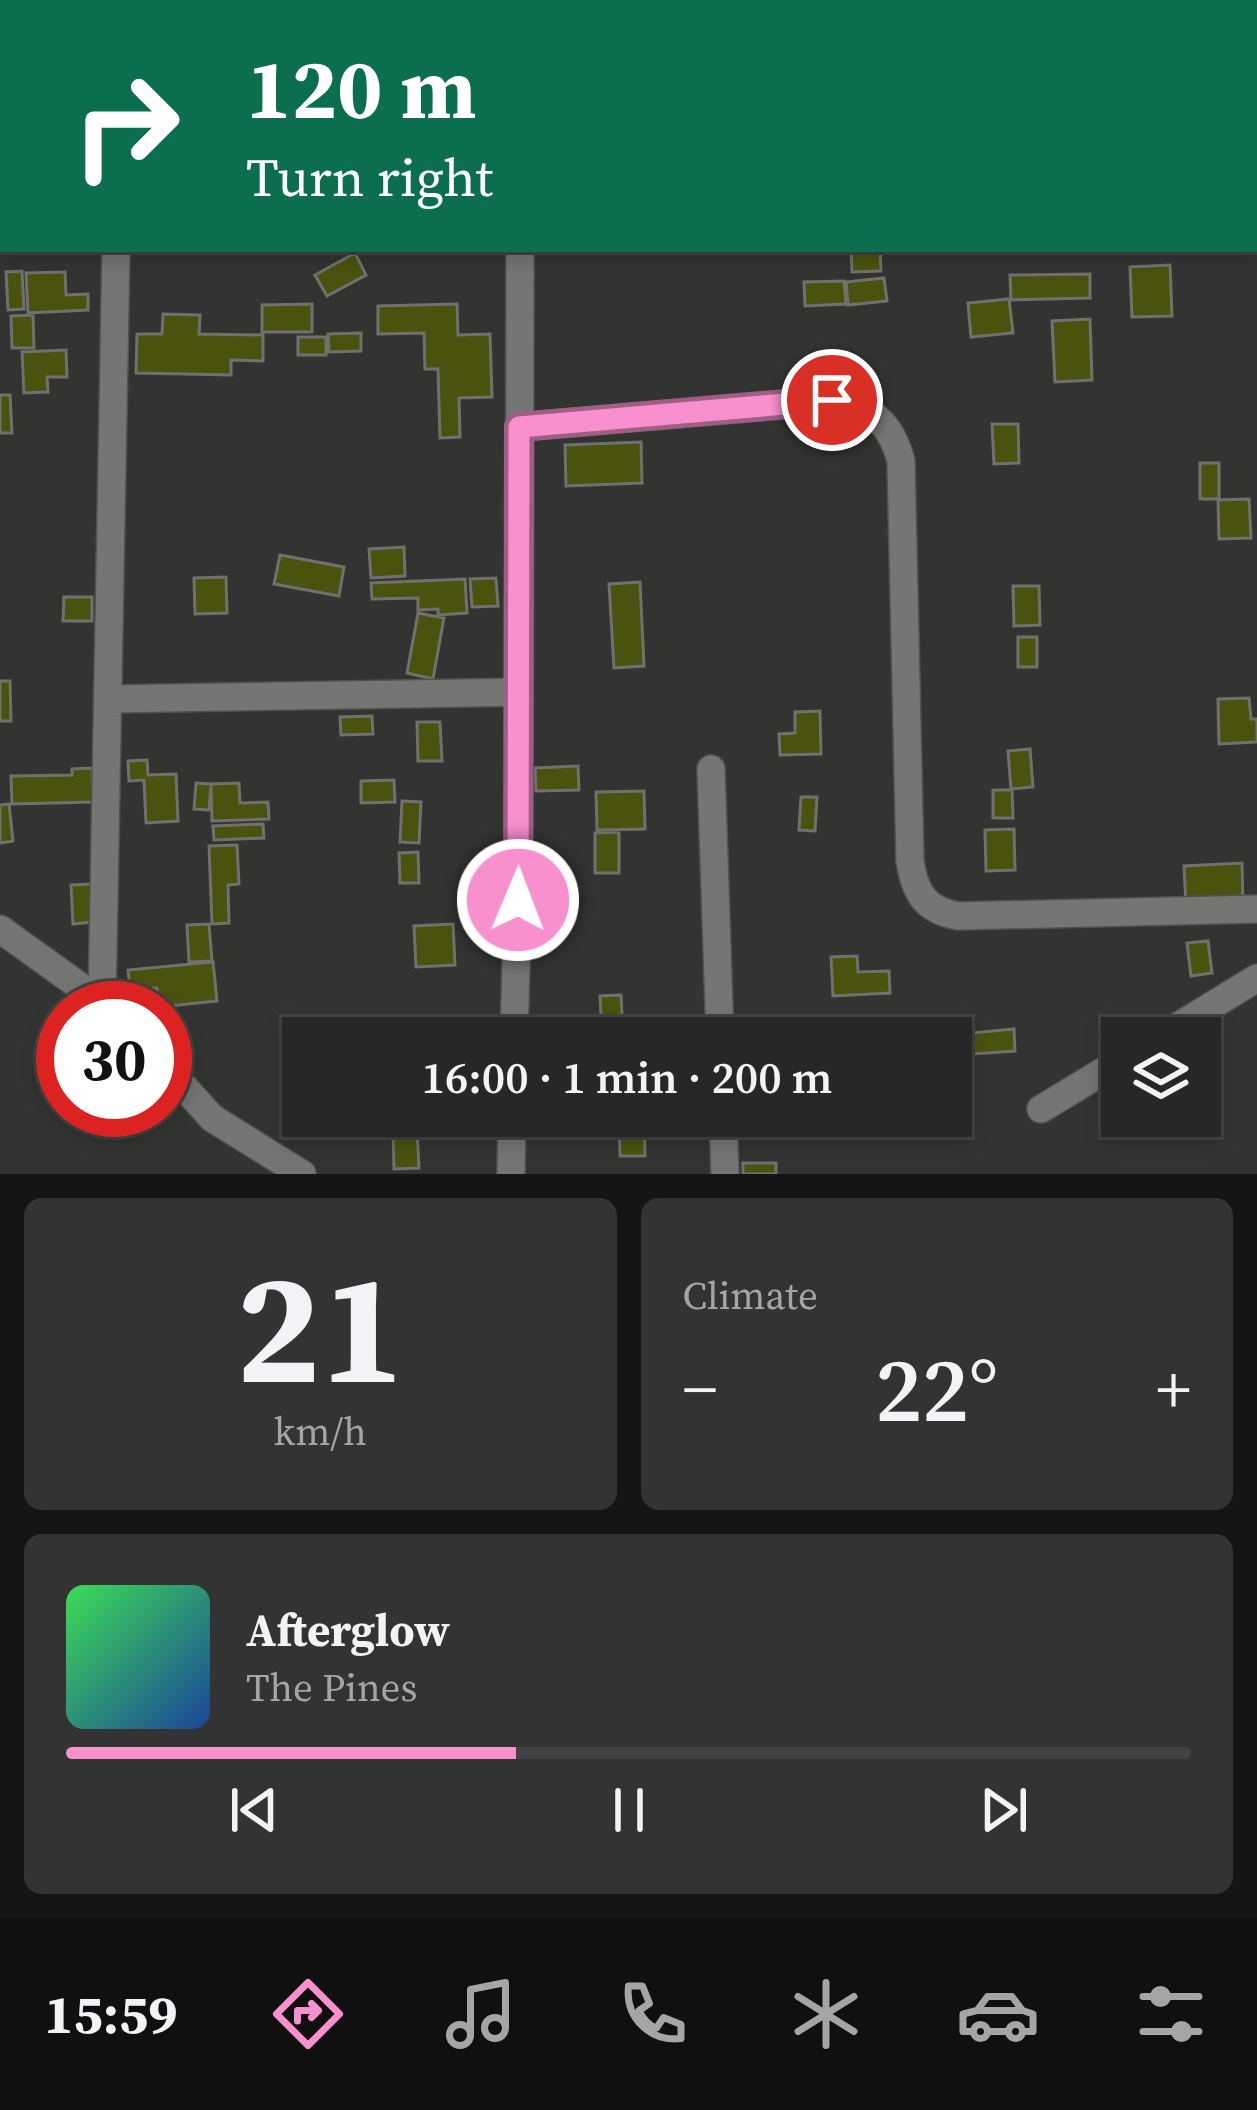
<!DOCTYPE html>
<meta charset="utf-8">
<style>
body{margin:0;font-family:"Source Serif 4",serif;background:#323332;color:#f1f3f6;height:100vh;display:flex;flex-direction:column;font-size:45px;white-space:nowrap}
*{box-sizing:border-box;margin:0}
p{font-size:39px;color:#a4a5a7}
.icon{flex:none;width:66px;height:66px;fill:none;stroke:currentColor;stroke-width:2;stroke-linecap:round;stroke-linejoin:round}
.map{position:relative;height:1174px;overflow:hidden}
.side{display:flex;flex-direction:column;gap:24px;padding:24px;background:#151515;flex:1}
.side>*{flex:none}
.hud{position:absolute;left:0px;top:0px;width:1257px;height:252px;box-shadow:0 6px 18px #0003,0 0 0 3px #424443;background:#0b6e4f;color:#fff;overflow:hidden}
.tools{position:absolute;left:1101px;top:1017px;display:grid;gap:24px}
.tools a{display:grid;place-items:center;width:120px;height:120px;border-radius:0px;background:#262726;box-shadow:0 6px 18px #0003,0 0 0 3px #424443;font-size:60px}
.speed{position:absolute;left:36px;top:981px;display:flex;gap:24px;font-size:60px;font-weight:700;text-align:center}
.speed>*{display:grid;place-content:center;width:156px;height:156px;border-radius:50%;background:#262726;box-shadow:0 6px 18px #0003,0 0 0 3px #424443;line-height:1}
.speed .limit{border:18px solid #d22;background:#fff;color:#111}
.pin{position:absolute;display:grid;place-items:center;width:102px;height:102px;color:#fff;margin:-51px;border:6px solid #fff;border-radius:50%;box-shadow:0 3px 12px #0007}
.me{position:absolute;width:132px;margin:-66px;rotate:1deg;stroke-linejoin:round;filter:drop-shadow(0 0 9px #0008)}
.turn{display:flex;align-items:center;gap:42px;height:252px;padding:0 48px;font-size:54px}
.turn .icon{width:156px;height:156px;stroke-width:2.5}
.turn b{display:block;font-size:84px;line-height:102px}
.big{font-size:90px;font-weight:600;line-height:1.1}
.side .card{flex:1;display:flex;flex-direction:column;justify-content:center;gap:18px;min-width:0;padding:0 42px;border-radius:18px;background:#323332}
.side .dial{align-items:center;gap:0}
.dial b{font-size:156px;line-height:1}
.song{display:flex;align-items:center;gap:36px}
.cover{width:144px;height:144px;border-radius:18px;background:linear-gradient(135deg,hsl(130 70% 55%),hsl(220 70% 35%))}
.played{height:12px;border-radius:6px;background:linear-gradient(90deg,#f790cd 40%,#424443 40%)}
.keys{display:flex;justify-content:space-around;direction:ltr}
.heat{display:flex;justify-content:space-between;align-items:center;font-size:66px;direction:ltr}
.side .tiles{flex:1;display:grid;gap:24px;grid-template-columns:1fr 1fr}
.card:last-child{grid-column:span 2}
.trip{position:absolute;left:282px;top:1017px;width:690px;height:120px;border-radius:0px;background:#262726;box-shadow:0 6px 18px #0003,0 0 0 3px #424443;font-weight:600;line-height:120px;text-align:center}
.tabs{display:flex;height:192px;justify-content:space-around;align-items:center;background:#0f100f;color:#a4a5a7}
.tabs .icon{width:84px;height:84px}
.tabs .on{color:#f790cd}
.tabs b{font-size:54px;color:#f1f3f6}
.map>svg:first-child{display:block}
.building{fill:#4b520e;stroke:#70716e;stroke-width:3}
.lines{fill:none;stroke-linecap:round;stroke-linejoin:round}
.minor-casing{stroke:#505150;stroke-width:30}
.minor{stroke:#737673;stroke-width:27}
.route-casing{stroke:#a15e85;stroke-width:30}
.route{stroke:#f790cd;stroke-width:21}
</style>
<div class="map">
<svg width="1257" height="1174" viewBox="0 0 1257 1174">
<rect width="100%" height="100%" fill="#323432"/>
<!-- building -->
<path class="building" d="M851,249H880L881,271L852,272Z
M355,253L366,275L327,296L315,275Z
M1170,265L1172,316L1132,317L1130,267Z
M22,271L24,309L8,310L6,272Z
M65,272L66,295L88,294V310L28,313L26,273Z
M1090,274V298L1011,300L1010,275Z
M884,278L887,301L848,305L846,282Z
M844,281L846,304L805,306L804,282Z
M1009,299L1013,333L971,337L968,303Z
M312,304V332H262V305Z
M457,304L458,335L490,334L492,397L459,398L460,437L440,438L438,369H425L424,333L378,334V306Z
M163,314L200,315L199,334L263,335V361L231,360V375L136,373L137,334H162Z
M33,315L34,348H12L11,316Z
M1090,319L1092,380L1055,382L1052,321Z
M361,333V351L329,352L328,334Z
M298,337H326V355H298Z
M66,350L67,377H47L48,392L24,393L22,352Z
M0,395H10L12,433H0Z
M992,424H1018L1019,463L994,464Z
M641,442L642,483L566,486L565,445Z
M1200,463H1219V499H1200Z
M1249,499L1251,538L1219,539L1218,500Z
M404,547L405,576L371,578L369,549Z
M280,555L344,567L339,596L274,584Z
M226,577L227,613L195,614L194,578Z
M496,578L498,606L472,607L470,579Z
M465,579L467,613L438,615V609L418,610V598L372,599L371,583Z
M640,582L644,666L614,668L609,584Z
M1013,586H1039L1040,625L1014,626Z
M64,597H92V621H63Z
M418,613L444,618L433,679L407,673Z
M1018,637H1037V667H1018Z
M0,681H10L11,721H0Z
M1249,698L1251,719H1257V742L1219,744L1218,699Z
M820,711L821,754L780,755L779,734L795,733V712Z
M372,716L373,734L341,735L340,717Z
M417,722H440L442,761H418Z
M1030,749L1033,787L1011,789L1008,751Z
M147,760L148,775L176,774L178,821L146,823L144,780L129,781L128,761Z
M578,766L579,790L536,791L535,768Z
M92,768L93,802L12,804L11,776L72,775V769Z
M394,780L395,802L361,803V781Z
M196,783L211,784L209,810L194,809Z
M239,783L240,803L268,802L269,819L212,821L211,784Z
M993,790H1012L1013,818H993Z
M644,791L645,829L597,830L596,792Z
M801,797H817L815,831L799,830Z
M402,801L421,802L419,843L400,842Z
M9,804L13,841L0,843V805Z
M263,824L264,838L214,840L213,826Z
M1014,829L1015,870L986,871L985,830Z
M619,832V873H595V833Z
M237,845L239,884L228,885L229,923L212,924L209,846Z
M418,852L419,883H400L399,853Z
M1242,863L1243,904L1186,906L1184,866Z
M91,884L93,922L73,924L71,885Z
M209,924L212,961L189,962L187,925Z
M453,924L455,965L416,967L414,926Z
M1208,941L1212,973L1191,976L1187,943Z
M857,956L858,972L889,971L890,993L833,996L831,957Z
M213,962L217,1001L159,1007L157,988L130,990L128,970Z
M621,995L623,1035L602,1036L600,996Z
M1014,1029L1015,1051L973,1054L971,1033Z
M619,1119H644L645,1156H620Z
M417,1129L419,1168L394,1169L393,1130Z
M743,1163H776V1174H743Z"/>
<g class="lines">
<!-- minor casing -->
<g class="minor-casing">
<path id="minor" d="M120,3V0
M521,3V0
M0,121H3
M1254,177H1257
M519,427L832,401C872,407 891,423 901,461L910,861C915,893 925,910 958,916L1257,909
M108,699L518,692
M711,769L720,1038
M0,929L110,1008
M102,1001L116,249
M514,1038L519,854L520,249
M1159,1038L1257,978
M165,1066L212,1118L302,1174
M1041,1109L1122,1060
M723,1116L725,1174
M511,1174L512,1116"/>
</g>
<!-- minor -->
<use href="#minor" class="minor"/>
</g>
<g class="lines">
<!-- route casing -->
<g class="route-casing">
<path id="route" d="M518,900L519,427L832,400"/>
</g>
<!-- route -->
<use href="#route" class="route"/>
</g>
</svg>
<div class="tools">
<a><svg class="icon" aria-label="layers" viewBox="0 0 24 24"><path d="M12 4l9 5-9 5-9-5zM3 14l9 5 9-5"/></svg></a>
</div>
<div class="speed"><div class="limit">30</div></div>
<div class="pin" style="left:832px;top:400px;background:#d93025"><svg class="icon" aria-label="arrive" viewBox="0 0 24 24"><path d="M6 21V4h12l-3 4 3 4H6"/></svg></div>
<svg class="me" style="left:518px;top:900px" viewBox="-20 -20 40 40"><circle r="17" fill="#f790cd" stroke="#fff" stroke-width="3"/><path d="M0-11L8 9 0 5-8 9z" fill="#fff"/></svg>
<div class="trip">16:00 · 1 min · 200 m</div>
<div class="hud">
<div class="turn"><svg class="icon" aria-label="right" viewBox="0 0 24 24"><path d="M7 20v-9h11M14 6l5 5-5 5"/></svg><div><b>120 m</b>Turn right</div></div>
</div>
</div>
<section class="side">
<div class="tiles">
<div class="card dial"><b>21</b><p>km/h</p></div>
<div class="card"><p>Climate</p>
<div class="heat"><a>−</a><b class="big">22°</b><a>+</a></div>
</div>
<div class="card">
<div class="song"><i class="cover"></i><div><b>Afterglow</b><p>The Pines</p></div></div>
<div class="played"></div>
<div class="keys"><svg class="icon" aria-label="previous" viewBox="0 0 24 24"><path d="M18 5L8 12l10 7zM5 5v14"/></svg><svg class="icon" aria-label="pause" viewBox="0 0 24 24"><path d="M8 5v14M16 5v14"/></svg><svg class="icon" aria-label="next" viewBox="0 0 24 24"><path d="M6 5l10 7-10 7zM19 5v14"/></svg></div>
</div>
</div>
</section>
<nav class="tabs">
<b>15:59</b>
<svg class="icon on" aria-label="directions" viewBox="0 0 24 24"><path d="M12 3l9 9-9 9-9-9zM9 14v-3h6M13 9l2 2-2 2"/></svg>
<svg class="icon" aria-label="music" viewBox="0 0 24 24"><path d="M9 18V5l10-2v13"/><circle cx="6" cy="18" r="3"/><circle cx="16" cy="16" r="3"/></svg>
<svg class="icon" aria-label="phone" viewBox="0 0 24 24"><path d="M5 4h4l2 5-3 2q2 4 5 5l2-3 5 2v4C11 20 4 13 5 4z"/></svg>
<svg class="icon" aria-label="climate" viewBox="0 0 24 24"><path d="M12 3v18M4 7l16 10M4 17L20 7"/></svg>
<svg class="icon" aria-label="car" viewBox="0 0 24 24"><path d="M5 17H2v-5l4-1 3-4h7l3 4 3 1v5h-3M9 17h6M6 11h13"/><circle cx="7" cy="17" r="2"/><circle cx="17" cy="17" r="2"/></svg>
<svg class="icon" aria-label="filters" viewBox="0 0 24 24"><path d="M4 7h16M4 17h16"/><circle cx="9" cy="7" r="2"/><circle cx="15" cy="17" r="2"/></svg>
</nav>
